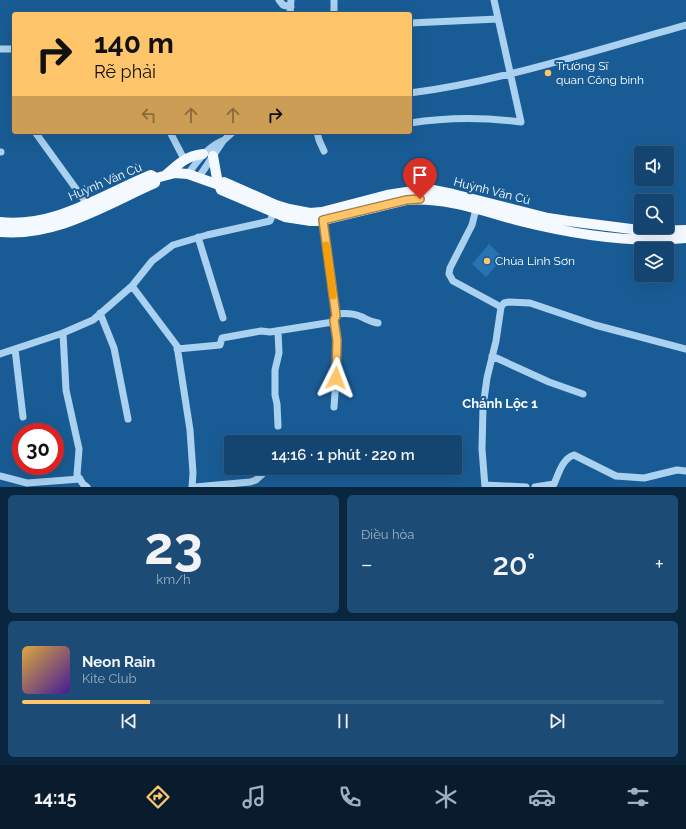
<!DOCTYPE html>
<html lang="vi">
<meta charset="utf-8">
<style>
body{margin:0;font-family:Raleway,sans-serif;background:#1c4c75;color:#f1f3f6;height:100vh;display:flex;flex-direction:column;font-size:15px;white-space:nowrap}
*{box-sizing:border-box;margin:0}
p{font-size:13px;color:#9db1c3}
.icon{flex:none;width:22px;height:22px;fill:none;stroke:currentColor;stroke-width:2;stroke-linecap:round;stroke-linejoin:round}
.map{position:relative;height:487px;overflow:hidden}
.drawer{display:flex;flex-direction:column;gap:8px;padding:8px;background:#0a263e;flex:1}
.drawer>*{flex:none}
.banner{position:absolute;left:12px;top:12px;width:400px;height:122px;border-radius:4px;box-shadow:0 4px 16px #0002,0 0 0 1px #325d83;background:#ffc56a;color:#111;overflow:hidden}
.buttons{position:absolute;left:634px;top:146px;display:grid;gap:8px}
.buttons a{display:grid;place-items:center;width:40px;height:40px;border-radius:4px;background:#134570;box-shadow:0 4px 16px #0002,0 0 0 1px #325d83;font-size:20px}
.speed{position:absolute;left:12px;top:423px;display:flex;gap:8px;font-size:20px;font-weight:700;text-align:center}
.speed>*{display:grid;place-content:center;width:52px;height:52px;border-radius:50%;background:#134570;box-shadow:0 4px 16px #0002,0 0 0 1px #325d83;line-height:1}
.speed .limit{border:6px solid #d22;background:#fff;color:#111}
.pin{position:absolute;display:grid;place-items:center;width:34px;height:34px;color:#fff;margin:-41px -17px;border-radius:50% 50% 50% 0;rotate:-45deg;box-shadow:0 0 4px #0007}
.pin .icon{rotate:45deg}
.me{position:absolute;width:44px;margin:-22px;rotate:3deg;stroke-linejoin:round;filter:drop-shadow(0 0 3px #0008)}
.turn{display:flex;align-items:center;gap:14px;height:84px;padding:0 16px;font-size:18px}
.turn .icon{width:52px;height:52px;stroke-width:2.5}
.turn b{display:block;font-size:28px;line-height:34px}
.lanes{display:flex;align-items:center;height:38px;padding:0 16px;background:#0003;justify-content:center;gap:20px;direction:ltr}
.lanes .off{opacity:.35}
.big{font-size:30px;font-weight:600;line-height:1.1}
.drawer .tile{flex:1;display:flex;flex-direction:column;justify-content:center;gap:6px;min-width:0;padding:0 14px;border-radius:6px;background:#1c4c75}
.drawer .dial{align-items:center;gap:0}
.dial b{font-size:52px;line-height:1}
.song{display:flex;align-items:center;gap:12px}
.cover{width:48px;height:48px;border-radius:6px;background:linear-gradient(135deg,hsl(40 70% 55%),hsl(260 70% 35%))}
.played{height:4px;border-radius:2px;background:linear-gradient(90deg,#ffc56a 20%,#325d83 20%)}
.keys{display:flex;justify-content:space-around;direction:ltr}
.heat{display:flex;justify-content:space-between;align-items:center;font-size:22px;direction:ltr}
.drawer .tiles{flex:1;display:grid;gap:8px;grid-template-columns:1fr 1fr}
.tile:last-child{grid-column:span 2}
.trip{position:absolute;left:224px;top:435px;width:238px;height:40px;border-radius:4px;background:#134570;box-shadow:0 4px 16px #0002,0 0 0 1px #325d83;font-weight:600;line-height:40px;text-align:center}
.menu{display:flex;height:64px;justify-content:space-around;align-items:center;background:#081c2d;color:#9db1c3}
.menu .icon{width:28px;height:28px}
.menu .selected{color:#ffc56a}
.menu b{font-size:18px;color:#f1f3f6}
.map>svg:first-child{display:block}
.building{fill:#2774b3}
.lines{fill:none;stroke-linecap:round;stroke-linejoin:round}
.minor{stroke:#aad1f0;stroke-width:7}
.major{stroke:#f4f9ff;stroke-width:10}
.route-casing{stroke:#a68045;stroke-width:10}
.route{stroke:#ffc56a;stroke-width:7}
.slow{stroke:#f59e0b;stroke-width:7}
.poi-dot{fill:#ffc56a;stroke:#195c95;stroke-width:1.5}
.labels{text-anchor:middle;stroke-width:4;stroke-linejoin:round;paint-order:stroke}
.poi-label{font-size:12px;fill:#fff;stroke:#195c95;text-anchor:start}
.street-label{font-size:12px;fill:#fff;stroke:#195c95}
.neighbourhood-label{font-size:13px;font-weight:bold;fill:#fff;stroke:#195c95}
</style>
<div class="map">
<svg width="686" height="487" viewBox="0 0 686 487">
<rect width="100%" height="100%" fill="#195c95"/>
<!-- building -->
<path class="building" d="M489,244L503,258L486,277L472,264Z"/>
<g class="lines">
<!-- minor -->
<path class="minor" d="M279,0L283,5L291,7
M334,0V14
M290,14L291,0
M410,23L498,19
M0,49H14
M410,93C503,81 595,50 686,25
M410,123C447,117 483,117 521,122L494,0
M35,132L87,204
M170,132L184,159
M317,132L319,140L324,151
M0,152H1
M188,174C198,160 207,148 222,141
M199,177L223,141L233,132
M476,209L472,225L450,268L449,274L453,281L501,307L496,341L487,378L483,407L482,449L485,487
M198,237L223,318
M132,286L177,346L190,430L193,473L192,487
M501,307L504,303L509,302L530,303L595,325L686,349
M100,313L114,348L128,419
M335,314C344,313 354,313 362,317C368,320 371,322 378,323
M63,333L66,390L79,449L77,475L83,484L87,487
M15,349L23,417
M177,349L220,345L222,338L261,331L270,332L333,322L336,316L323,220
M0,354L63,333L93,320L132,286L152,261L173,245L207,235L270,221L275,209
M492,356L549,382L583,394
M334,407C336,378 339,350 334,320
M278,426L277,404L275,395V370L279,353L278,331
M0,476L27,483L80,479
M485,485L526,487
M195,487L250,482L256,480L267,470
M535,487L554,484C559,473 562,459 574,455L616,476L644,478L677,470L686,471"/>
<!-- major -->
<path class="major" d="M213,156L218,184
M166,175C178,164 186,156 203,154
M219,185L221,190L285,217L311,221H320L407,200C445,197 483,211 520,221C572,234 632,244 686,238
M219,185L224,182L276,205L289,209L310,213L322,212L387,195L413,191L433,190L453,194L548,218L568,221L647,231L686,230
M0,222C55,228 102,195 151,175L156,178L175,173L188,174L219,185
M0,232C56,237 105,205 155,183L156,178"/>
</g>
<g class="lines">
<!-- route casing -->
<g class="route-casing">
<path id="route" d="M336,378L337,340L334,320L336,316L323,220L406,200L420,199"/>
</g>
<!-- route -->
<use href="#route" class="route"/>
<!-- slow -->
<path class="slow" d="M326,245L333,296"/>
</g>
<!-- markers -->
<g class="poi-dot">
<circle cx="548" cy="73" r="4"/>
<circle cx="487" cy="261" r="4"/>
</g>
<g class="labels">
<!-- poi labels -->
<g class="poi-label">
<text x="556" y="70">Trường Sĩ<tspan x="556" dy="14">quan Công binh</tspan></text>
<text x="495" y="265">Chùa Linh Sơn</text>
</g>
<!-- street labels -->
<g class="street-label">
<text transform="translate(105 182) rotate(-23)" y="4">Huỳnh Văn Cù</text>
<text transform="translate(492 191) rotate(14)" y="4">Huỳnh Văn Cù</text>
</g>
<!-- neighbourhood labels -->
<g class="neighbourhood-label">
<text x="500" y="408">Chánh Lộc 1</text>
</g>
</g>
</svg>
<div class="buttons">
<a><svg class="icon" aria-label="sound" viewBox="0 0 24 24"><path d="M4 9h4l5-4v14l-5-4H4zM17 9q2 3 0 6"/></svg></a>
<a><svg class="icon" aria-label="search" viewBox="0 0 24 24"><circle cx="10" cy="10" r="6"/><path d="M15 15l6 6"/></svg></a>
<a><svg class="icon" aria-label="layers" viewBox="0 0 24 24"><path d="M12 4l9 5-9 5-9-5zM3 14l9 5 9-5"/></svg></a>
</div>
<div class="speed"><div class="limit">30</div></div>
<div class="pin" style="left:420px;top:199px;background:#d93025"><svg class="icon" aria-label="arrive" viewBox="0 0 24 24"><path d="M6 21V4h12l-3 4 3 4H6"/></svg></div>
<svg class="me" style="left:336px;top:378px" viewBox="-20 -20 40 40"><path d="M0-17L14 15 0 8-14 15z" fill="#ffc56a" stroke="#fff" stroke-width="4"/></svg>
<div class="trip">14:16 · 1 phút · 220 m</div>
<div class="banner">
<div class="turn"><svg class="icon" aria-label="right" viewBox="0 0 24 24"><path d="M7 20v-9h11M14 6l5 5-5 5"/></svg><div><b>140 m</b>Rẽ phải</div></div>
<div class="lanes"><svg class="icon off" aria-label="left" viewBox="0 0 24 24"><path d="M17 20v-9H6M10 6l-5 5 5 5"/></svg><svg class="icon off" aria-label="ahead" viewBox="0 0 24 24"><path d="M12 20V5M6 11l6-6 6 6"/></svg><svg class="icon off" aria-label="ahead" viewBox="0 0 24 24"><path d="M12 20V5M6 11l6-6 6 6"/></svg><svg class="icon" aria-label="right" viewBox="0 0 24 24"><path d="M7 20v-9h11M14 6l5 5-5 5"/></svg></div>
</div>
</div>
<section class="drawer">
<div class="tiles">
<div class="tile dial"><b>23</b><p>km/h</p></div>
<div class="tile"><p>Điều hòa</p>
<div class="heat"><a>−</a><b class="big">20°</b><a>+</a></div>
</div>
<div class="tile">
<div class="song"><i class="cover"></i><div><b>Neon Rain</b><p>Kite Club</p></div></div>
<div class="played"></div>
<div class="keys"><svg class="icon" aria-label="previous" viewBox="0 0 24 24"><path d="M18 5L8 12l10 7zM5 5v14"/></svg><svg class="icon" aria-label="pause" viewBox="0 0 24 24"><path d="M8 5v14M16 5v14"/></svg><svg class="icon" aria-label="next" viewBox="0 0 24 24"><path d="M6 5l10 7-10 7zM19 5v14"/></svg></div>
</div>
</div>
</section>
<nav class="menu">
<b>14:15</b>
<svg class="icon selected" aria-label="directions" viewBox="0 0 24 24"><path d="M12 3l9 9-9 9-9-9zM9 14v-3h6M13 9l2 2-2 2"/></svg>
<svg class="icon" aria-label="music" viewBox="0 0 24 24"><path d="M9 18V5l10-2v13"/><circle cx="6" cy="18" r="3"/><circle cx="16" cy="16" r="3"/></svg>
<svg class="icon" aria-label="phone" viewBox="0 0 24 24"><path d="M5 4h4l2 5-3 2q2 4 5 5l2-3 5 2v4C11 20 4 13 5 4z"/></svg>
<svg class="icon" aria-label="climate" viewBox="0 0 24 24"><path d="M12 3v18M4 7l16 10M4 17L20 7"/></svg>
<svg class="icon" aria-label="car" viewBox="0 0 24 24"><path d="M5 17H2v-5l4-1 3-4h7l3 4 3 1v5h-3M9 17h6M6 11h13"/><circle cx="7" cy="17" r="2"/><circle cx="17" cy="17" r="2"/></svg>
<svg class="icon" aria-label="filters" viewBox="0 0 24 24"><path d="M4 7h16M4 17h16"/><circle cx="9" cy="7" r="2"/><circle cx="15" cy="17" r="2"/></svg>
</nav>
